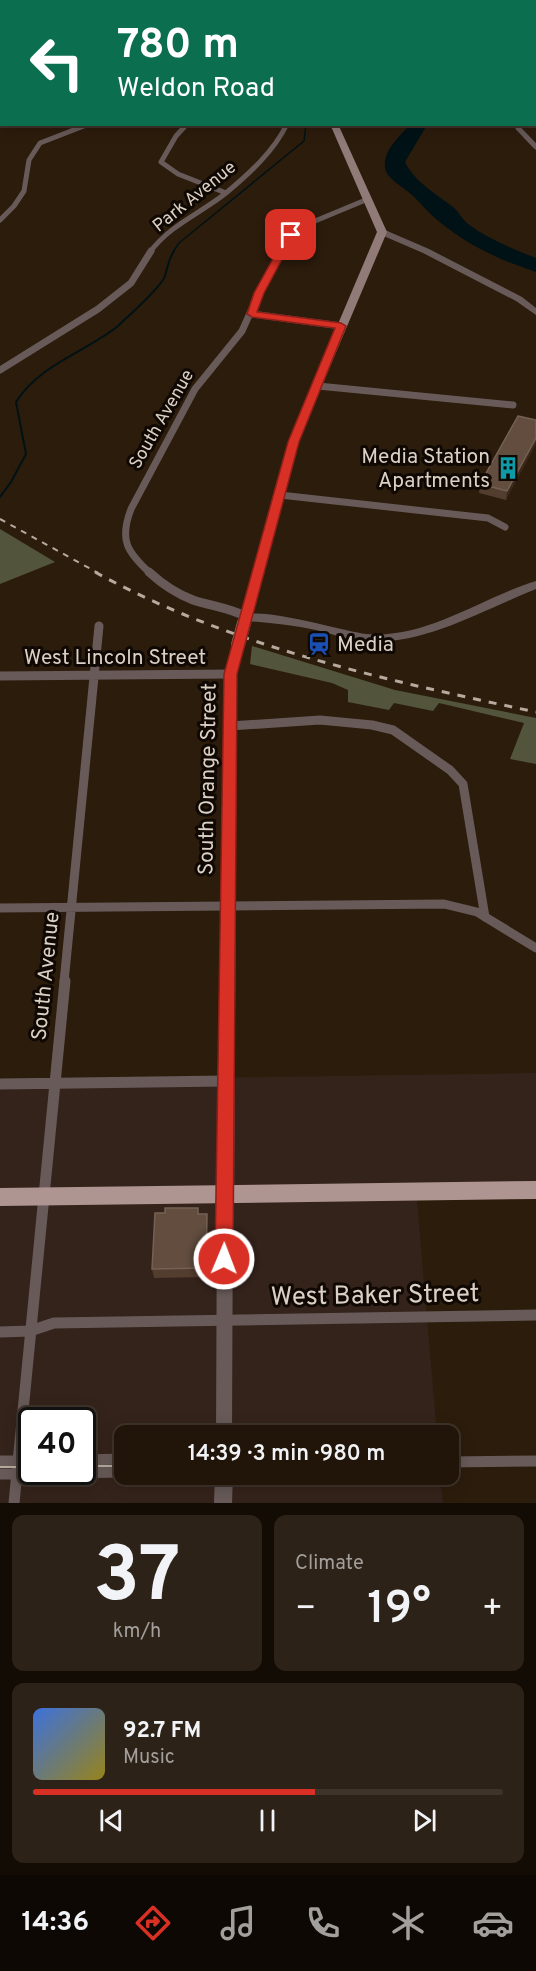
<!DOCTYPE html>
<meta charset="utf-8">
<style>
body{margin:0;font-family:Overpass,sans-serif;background:#2d2217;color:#f1f3f6;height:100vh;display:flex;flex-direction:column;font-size:22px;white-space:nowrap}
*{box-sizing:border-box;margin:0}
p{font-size:20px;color:#a29f9c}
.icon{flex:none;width:33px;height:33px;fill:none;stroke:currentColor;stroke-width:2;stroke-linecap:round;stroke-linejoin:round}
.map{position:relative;height:1503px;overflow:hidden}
.sheet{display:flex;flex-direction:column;gap:12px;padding:12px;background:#120c05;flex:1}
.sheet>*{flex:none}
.hud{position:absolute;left:0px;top:0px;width:537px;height:126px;box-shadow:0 3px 15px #0003,0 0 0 2px #3e342a;background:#0b6e4f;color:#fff;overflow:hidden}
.speed{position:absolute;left:18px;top:1407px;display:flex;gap:12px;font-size:30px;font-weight:700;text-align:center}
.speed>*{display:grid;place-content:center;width:78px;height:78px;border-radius:50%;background:#211509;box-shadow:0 3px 15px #0003,0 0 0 2px #3e342a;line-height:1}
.speed .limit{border:3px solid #111;border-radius:9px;background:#fff;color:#111}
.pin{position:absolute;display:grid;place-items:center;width:51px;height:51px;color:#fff;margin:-26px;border-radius:12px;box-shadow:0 3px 9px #0006}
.me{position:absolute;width:66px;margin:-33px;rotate:1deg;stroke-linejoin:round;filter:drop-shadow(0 0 4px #0008)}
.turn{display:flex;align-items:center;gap:21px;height:126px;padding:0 18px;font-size:27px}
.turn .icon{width:78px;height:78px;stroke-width:2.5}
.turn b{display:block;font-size:42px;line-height:51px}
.big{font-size:45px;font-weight:600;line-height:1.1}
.sheet .card{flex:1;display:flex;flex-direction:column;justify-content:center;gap:9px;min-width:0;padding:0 21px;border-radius:12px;background:#2d2217}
.sheet .dial{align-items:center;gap:0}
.dial b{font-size:78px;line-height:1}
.song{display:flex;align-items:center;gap:18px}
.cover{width:72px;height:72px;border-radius:9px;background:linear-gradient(135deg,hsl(220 70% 55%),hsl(50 70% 35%))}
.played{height:6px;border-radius:3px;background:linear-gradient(90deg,#d93025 60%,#3e342a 60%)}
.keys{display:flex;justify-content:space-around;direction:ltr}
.heat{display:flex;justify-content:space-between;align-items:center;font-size:33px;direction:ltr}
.sheet .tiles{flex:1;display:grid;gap:12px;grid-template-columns:1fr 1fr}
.card:last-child{grid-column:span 2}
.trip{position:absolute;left:114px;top:1425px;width:345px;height:60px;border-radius:12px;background:#211509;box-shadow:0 3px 15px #0003,0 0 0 2px #3e342a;font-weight:600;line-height:60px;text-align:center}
.tab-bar{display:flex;height:96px;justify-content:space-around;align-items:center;background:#0d0804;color:#a29f9c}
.tab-bar .icon{width:42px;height:42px}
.tab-bar .current{color:#d93025}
.tab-bar b{font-size:27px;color:#f1f3f6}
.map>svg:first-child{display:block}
.commercial{fill:#34231b;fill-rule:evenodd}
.forest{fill:#52553b}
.water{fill:#001216}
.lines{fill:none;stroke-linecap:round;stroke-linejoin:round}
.stream-far1{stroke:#001216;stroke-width:1.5}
.stream{stroke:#001216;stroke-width:2}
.minor-far3{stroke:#675a59;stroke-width:5}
.minor-far2{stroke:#675a59;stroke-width:7}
.minor-far1{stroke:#675a59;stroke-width:9}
.minor{stroke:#675a59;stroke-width:11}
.tertiary{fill:#675a59;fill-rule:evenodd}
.secondary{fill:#907b79;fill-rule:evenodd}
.primary{fill:#af9592;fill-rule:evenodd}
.tram{stroke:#b6aa9e;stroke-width:2}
.rail-far1{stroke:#b6aa9e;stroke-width:2;stroke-dasharray:6 6;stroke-linecap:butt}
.rail{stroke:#b6aa9e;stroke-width:3;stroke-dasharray:8 8;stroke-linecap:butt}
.secondary-bridge{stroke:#907b79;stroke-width:14}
.wall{fill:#533d2e}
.shaded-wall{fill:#3d291a}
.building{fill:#624d3f;stroke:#756154;stroke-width:1.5}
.route{fill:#d93025;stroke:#8d1f18;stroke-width:1.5}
.labels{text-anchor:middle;stroke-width:6;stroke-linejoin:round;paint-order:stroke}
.far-street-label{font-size:18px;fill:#dbd0c5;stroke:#0f0803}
.poi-label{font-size:21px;fill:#dbd0c5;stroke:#0f0803;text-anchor:end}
.street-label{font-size:21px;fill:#dbd0c5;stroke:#0f0803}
.near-street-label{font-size:26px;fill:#dbd0c5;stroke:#0f0803}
</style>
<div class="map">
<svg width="536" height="1503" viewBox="0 0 536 1503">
<rect width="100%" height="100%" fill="#2c1c0c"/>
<!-- commercial -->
<path class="commercial" d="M536,1073V1188L416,1190L437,1435L124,1436V1474L440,1475L443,1503H0V1081ZM32,1420H82V1472H32Z"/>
<!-- forest -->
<path class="forest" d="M0,529L55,562L0,584Z
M252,646L395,690L536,718V764L510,759L524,723L439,703L433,711L394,703L389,710L348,702V690L332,683L250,664Z"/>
<!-- water -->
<path class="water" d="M409,125H427L405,162C414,181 436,194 453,207C459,212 462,219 468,224C488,239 513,249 536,258V272C502,261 469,246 441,223C430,215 421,203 411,194C403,187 387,179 385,168C383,149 400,137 409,125Z"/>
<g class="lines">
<!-- stream-far1 -->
<path class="stream-far1" d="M173,252L179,243L304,141L306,124"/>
<!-- stream -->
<path class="stream" d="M0,497L11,482L26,454L16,402C40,364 84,353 118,326C127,317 162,287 165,276C168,266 168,260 174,251"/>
<!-- minor-far3 -->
<path class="minor-far3" d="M187,124L176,136L161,162L178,174L226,193
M520,124L518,128L536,147
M0,220L14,206L24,191L29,160L40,143L89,124
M150,252C170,225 201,213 226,193C250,173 274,151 287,124
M281,252L291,235L315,221L368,199"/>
<!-- minor-far2 -->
<path class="minor-far2" d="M252,314L341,326
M0,370L98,309L131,283L151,251
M318,386L513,405
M280,495L488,518L505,527
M150,573C127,552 119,540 131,509L195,389L242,331L259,293L282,251"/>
<!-- minor-far1 -->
<path class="minor-far1" d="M149,572C161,583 177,594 193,600C211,606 230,608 247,617
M0,676L231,674
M230,726L320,720L372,725L393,730L450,770L463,784L485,917
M0,908L444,904L477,912L536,948
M64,982L99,626"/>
<!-- minor -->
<path class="minor" d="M0,1084L226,1081
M0,1332L30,1331L54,1323L536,1315
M82,1460L124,1459
M0,1461H32
M448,1462L536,1461
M0,1474L124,1472
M14,1503L65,981"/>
<!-- tertiary -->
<path class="tertiary" d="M379,230H385L429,249L522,297L536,308V315L516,301L423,253L379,234Z
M536,581V589C483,610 429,643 370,642C351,642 334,634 316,630C293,625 270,623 247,621L241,617C255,604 345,632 366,634C427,639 480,598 536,581Z
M225,1187L230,1189L233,1194L232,1436H216L217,1194L220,1189Z
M215,1474H233L232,1503H214Z"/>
<!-- secondary -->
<path class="secondary" d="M149,0L165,2H150Z
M330,124H338L387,232L298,442L250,623L244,627L238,623L288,442L377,232Z
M238,641L244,645L237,674L234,1194L231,1200L225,1202L219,1200L216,1194L225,674L232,645Z"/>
<!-- primary -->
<path class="primary" d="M536,1181V1199L0,1206V1188Z"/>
<!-- tram -->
<path class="tram" d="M82,1466H124
M0,1467H32"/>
<!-- rail-far1 -->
<path class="rail-far1" d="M0,519L98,573"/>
<!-- rail -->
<path class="rail" d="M95,572C231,647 385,680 536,712"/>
<!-- secondary-bridge -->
<path class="secondary-bridge" d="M238,645L244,623"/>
</g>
<!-- wall -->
<path class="wall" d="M536,420L506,500L479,493L480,484Z
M198,1208V1214H207V1277L154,1278L152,1269Z"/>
<!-- shaded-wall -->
<path class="shaded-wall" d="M536,438V444L506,500L507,491Z
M207,1214L208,1223L207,1277L206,1268Z"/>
<!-- building -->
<path class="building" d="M518,416L536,420V438L507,491L480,484Z
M165,1208H198V1214H207L206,1268L152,1269L155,1213H165Z"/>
<!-- route -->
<path class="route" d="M291,232L295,235L264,293L257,312L341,323L346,326L299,442L237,674L233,1259L230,1265L224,1268L218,1265L215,1259L224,674L288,442L335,328L252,317L247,314L254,293L286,235Z"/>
<!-- icons -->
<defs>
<g id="building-bare" transform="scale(1.8)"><path d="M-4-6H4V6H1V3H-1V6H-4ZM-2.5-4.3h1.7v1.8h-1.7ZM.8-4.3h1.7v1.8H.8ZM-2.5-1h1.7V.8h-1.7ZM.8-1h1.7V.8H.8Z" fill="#0f9aa8" stroke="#0f0803" stroke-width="2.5" paint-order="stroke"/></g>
<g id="station-bare" transform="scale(1.8)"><path d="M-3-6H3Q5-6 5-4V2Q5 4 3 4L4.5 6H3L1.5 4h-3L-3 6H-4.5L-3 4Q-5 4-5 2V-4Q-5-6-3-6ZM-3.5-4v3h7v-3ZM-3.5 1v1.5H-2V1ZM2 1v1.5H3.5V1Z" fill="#1a4fb4" stroke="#0f0803" stroke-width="2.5" paint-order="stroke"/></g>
</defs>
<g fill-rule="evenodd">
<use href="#building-bare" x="508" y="468"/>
<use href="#station-bare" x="319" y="644"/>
</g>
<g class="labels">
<!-- far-street labels -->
<g class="far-street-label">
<text transform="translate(194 196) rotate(-39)" y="6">Park Avenue</text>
<text transform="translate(161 419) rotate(-60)" y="6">South Avenue</text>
</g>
<!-- poi labels -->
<g class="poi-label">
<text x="490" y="463">Media Station<tspan x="490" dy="24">Apartments</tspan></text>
<text x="337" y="651" text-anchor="start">Media</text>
</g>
<!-- street labels -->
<g class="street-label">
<text x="115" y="664">West Lincoln Street</text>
<text transform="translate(207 779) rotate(-89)" y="7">South Orange Street</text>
<text transform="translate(45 976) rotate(-84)" y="7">South Avenue</text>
</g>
<!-- near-street labels -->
<g class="near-street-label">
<text transform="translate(375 1294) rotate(-1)" y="9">West Baker Street</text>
</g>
</g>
</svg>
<div class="speed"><div class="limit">40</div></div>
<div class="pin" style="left:291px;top:235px;background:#d93025"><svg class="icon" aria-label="arrive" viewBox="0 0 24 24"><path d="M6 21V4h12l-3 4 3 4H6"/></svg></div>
<svg class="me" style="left:224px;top:1259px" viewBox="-20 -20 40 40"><circle r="17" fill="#d93025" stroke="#fff" stroke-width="3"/><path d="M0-11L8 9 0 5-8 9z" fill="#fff"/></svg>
<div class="trip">14:39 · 3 min · 980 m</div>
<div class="hud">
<div class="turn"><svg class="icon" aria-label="left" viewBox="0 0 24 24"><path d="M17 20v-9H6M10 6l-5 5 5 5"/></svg><div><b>780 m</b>Weldon Road</div></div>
</div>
</div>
<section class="sheet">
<div class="tiles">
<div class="card dial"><b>37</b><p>km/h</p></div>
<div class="card"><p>Climate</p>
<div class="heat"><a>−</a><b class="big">19°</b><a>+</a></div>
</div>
<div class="card">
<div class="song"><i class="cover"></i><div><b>92.7 FM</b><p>Music</p></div></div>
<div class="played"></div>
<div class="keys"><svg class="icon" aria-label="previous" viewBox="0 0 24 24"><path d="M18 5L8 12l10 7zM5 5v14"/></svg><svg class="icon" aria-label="pause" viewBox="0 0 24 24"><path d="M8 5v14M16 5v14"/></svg><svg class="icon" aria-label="next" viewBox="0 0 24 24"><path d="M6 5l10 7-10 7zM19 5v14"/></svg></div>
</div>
</div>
</section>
<nav class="tab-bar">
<b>14:36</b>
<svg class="icon current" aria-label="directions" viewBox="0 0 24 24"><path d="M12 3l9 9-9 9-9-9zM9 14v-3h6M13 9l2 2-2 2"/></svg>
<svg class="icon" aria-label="music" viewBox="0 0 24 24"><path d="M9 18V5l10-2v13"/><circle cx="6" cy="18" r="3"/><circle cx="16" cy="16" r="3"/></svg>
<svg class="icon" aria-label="phone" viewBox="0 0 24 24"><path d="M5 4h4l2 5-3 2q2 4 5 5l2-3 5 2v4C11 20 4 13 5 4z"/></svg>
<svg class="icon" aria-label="climate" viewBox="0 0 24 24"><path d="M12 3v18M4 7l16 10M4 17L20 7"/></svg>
<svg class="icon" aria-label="car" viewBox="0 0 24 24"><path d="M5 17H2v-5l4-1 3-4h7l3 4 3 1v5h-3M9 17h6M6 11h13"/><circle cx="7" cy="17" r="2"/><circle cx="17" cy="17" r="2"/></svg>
</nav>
